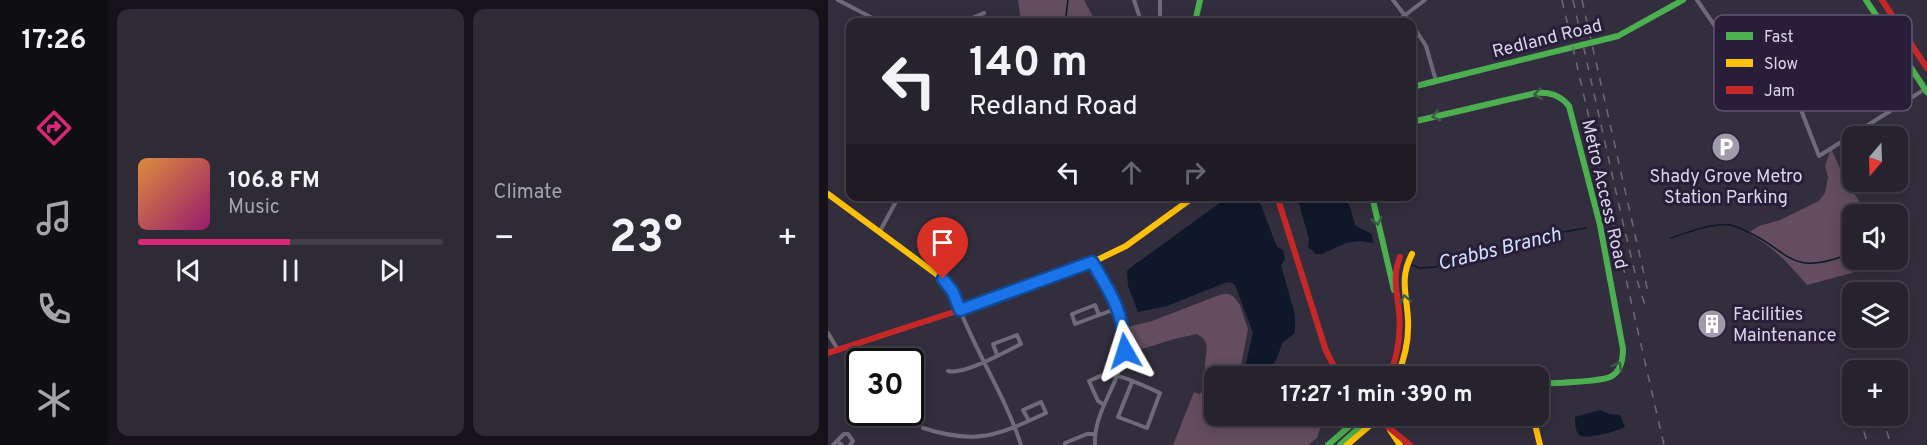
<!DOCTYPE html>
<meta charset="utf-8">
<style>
body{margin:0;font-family:Overpass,sans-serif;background:#2e2a36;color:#f1f3f6;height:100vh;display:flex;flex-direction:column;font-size:22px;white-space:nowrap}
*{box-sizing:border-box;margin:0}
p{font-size:20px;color:#a4a4aa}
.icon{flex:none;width:33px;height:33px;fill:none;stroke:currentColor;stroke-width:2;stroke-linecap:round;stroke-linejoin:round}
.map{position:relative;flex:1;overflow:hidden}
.details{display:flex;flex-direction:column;gap:9px;padding:9px;background:#151319;width:720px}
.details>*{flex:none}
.banner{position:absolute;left:18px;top:18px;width:570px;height:183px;border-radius:12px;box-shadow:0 3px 15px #0003,0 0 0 2px #423f4a;background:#26222e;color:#f1f3f6;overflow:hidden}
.needle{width:39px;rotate:199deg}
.fabs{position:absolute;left:1014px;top:126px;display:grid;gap:12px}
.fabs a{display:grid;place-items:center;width:66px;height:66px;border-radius:12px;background:#26222e;box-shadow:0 3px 15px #0003,0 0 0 2px #423f4a;font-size:30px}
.speed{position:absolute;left:18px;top:348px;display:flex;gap:12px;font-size:30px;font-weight:700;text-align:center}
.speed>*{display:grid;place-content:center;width:78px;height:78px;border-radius:50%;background:#26222e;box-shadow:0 3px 15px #0003,0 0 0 2px #423f4a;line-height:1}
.speed .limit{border:3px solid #111;border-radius:9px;background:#fff;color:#111}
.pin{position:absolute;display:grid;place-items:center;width:51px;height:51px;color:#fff;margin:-62px -26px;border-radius:50% 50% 50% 0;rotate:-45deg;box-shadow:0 0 6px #0007}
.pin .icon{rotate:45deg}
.me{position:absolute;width:66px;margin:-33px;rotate:354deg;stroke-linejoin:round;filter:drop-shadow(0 0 4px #0008)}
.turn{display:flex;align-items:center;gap:21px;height:126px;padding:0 24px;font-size:27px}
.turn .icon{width:78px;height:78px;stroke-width:2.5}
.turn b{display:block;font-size:42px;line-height:51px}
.lanes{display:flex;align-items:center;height:57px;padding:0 24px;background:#0003;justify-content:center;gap:30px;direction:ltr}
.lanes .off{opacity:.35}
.big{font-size:45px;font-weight:700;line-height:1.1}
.details .widget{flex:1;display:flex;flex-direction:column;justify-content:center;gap:9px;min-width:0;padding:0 21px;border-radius:12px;background:#2e2a36}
.song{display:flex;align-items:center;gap:18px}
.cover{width:72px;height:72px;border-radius:9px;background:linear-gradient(135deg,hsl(30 70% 55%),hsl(320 70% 35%))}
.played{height:6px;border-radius:3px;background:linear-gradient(90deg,#db2777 50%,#423f4a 50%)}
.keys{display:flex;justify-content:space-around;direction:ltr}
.heat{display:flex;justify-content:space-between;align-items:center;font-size:33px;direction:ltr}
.details .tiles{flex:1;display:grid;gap:9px;grid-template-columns:repeat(2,1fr)}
.trip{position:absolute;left:376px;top:366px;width:345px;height:60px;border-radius:12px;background:#26222e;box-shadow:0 3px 15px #0003,0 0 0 2px #423f4a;font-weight:700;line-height:60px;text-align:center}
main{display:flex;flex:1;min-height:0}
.menu{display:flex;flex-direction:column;width:108px;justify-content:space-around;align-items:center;background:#0f0e12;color:#a4a4aa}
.menu .icon{width:42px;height:42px}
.menu .active{color:#db2777}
.menu b{font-size:27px;color:#f1f3f6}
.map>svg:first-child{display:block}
.forest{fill:#634d5e}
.water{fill:#0f172b}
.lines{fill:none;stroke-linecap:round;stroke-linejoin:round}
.stream{stroke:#0f172b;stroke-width:1.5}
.street{stroke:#6f6a78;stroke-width:4}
.fast{stroke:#4caf50;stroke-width:6}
.slow{stroke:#ffc107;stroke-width:6}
.jam{stroke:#c62828;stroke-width:6}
.rail{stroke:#6e6a75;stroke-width:1.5;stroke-dasharray:8 8;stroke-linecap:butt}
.oneway{stroke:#385f43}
.route-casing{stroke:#114b97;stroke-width:15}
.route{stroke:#1a73e8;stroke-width:10}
.labels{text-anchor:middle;stroke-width:6;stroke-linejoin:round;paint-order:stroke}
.street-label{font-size:18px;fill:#dbd5e7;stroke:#281e39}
.poi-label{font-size:18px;fill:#dbd5e7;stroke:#281e39}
.water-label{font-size:20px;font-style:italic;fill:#d1e2ff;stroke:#281e39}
.key{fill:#281e39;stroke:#5e556d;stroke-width:1.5}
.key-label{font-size:16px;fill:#dbd5e7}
</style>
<main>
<nav class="menu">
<b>17:26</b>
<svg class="icon active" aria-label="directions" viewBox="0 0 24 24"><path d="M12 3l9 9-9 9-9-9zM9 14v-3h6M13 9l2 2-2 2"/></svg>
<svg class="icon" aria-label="music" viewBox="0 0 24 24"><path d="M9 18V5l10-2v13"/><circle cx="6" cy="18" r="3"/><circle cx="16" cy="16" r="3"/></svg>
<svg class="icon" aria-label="phone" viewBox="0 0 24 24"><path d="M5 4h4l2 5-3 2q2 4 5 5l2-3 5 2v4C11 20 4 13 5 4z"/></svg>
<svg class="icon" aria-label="climate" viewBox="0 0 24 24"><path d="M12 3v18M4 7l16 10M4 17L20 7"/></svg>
</nav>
<section class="details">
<div class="tiles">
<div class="widget">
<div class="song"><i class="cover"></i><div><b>106.8 FM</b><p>Music</p></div></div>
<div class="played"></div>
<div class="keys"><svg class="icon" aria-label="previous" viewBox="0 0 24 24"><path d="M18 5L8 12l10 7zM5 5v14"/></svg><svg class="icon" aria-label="pause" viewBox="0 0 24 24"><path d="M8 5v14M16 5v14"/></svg><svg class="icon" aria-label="next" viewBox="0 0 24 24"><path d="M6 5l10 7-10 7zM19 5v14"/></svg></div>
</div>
<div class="widget"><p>Climate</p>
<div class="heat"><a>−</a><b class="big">23°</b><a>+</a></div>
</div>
</div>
</section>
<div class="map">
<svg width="1099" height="445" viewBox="0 0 1099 445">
<rect width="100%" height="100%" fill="#332e3d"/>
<!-- forest -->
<path class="forest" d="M190,0H256L268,22H191L193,21Z
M1003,148L1018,182L1039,212L1045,214H1024V260H1070V244L1079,258L979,285C960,263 946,247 920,233L931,226L952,220L991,201L997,193L1000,177L997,166Z
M394,294H401L406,297L412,305L420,329L411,376H387V416H500L504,420H495L489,438L480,445H345L366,392L371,394L376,391C380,379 379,380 377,368C376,354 385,343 369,334L346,339L311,350L301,346L299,327L324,321Z"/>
<!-- water -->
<path class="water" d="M400,197H426L433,205L449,247L455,250L457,259L453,265L467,315V333L455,342L448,360L437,376H415L425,333L407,285L402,282L397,283L339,306L310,312L300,286L299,271L302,268Z
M469,197C480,196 513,194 520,203C524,209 524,219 528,226L544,234L545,243L532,241L518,243L494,254H488L480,247L481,239Z
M772,410L782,414L792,415L797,427C790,431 757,440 751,435C747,431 747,422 747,417Z"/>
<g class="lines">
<!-- stream -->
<path class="stream" d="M234,22L238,16L240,0
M330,196L335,202
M843,238C861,232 883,223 902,225C908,226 914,229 920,232C960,250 961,275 1013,257
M584,265L591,268L607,267L623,259L683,246L693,241L712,236L758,228"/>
<!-- street -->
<path class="street" d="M10,0L52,22
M306,0L313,21L316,22
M565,0L582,22
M869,0L909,58C927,72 952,72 966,92L991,156L1097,89
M135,22L156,13
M332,22V0
M568,22L597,0
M584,24L598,46L608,81
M52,231L71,196
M264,262C294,311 309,336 282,392C274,409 266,426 267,445
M132,310C150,356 178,398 193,445
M271,315L267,305L244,314L247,324L290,308
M0,333L10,350
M120,371C137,375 176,352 193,344L189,335L165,344L169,355
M276,405L270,401L261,381C266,379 273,375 278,374C287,372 323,389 332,393L319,428L290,417L304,382
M95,428C148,445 169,436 218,413L213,402L195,410L201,421
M9,441L14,445
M5,445L16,434H20L25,441L22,445
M237,445V443L259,434H267"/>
<!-- fast -->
<path class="fast" d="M1038,0L1099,92
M367,22L372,0
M584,87L790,36L855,0
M584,122L708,93C722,92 732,95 741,106L772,225L795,349C795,360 793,372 782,377C771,382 726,383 711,384
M544,196L566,290
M500,445L533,416
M512,445L544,416"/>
<!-- slow -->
<path class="slow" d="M0,194L115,279L125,292L132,310
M265,262L298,246L367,196
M569,376C577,358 581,339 580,320C579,294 571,279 584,254
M705,416L712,445
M562,430L572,445
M519,445L553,416"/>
<!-- jam -->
<path class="jam" d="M1054,0L1099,68
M449,196L498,351L511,376
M0,353L132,310L265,262
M561,376C570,356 573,334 571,312C569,292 564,276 572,257
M548,417L582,445"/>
<!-- rail -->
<path class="rail" d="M734,0L836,445
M745,0L795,223L808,277L817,305
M754,0L820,292
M1018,382L1024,404
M1031,416L1040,445
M1054,416L1063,445"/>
</g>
<!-- one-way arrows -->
<defs><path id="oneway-chevron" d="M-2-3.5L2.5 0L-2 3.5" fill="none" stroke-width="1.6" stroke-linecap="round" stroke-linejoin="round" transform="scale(1.5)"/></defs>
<g class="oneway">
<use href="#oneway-chevron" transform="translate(710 94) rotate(174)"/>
<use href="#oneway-chevron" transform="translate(608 116) rotate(166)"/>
<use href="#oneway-chevron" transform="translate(549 221) rotate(77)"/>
<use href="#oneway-chevron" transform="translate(577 299) rotate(-100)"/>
<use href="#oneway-chevron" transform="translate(790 366) rotate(-60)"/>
</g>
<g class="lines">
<!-- route casing -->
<g class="route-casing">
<path id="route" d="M115,279L125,292L132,310L264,262C284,295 295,311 297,351"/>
</g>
<!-- route -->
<use href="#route" class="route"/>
</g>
<!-- icons -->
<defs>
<g id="parking-disc" transform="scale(1.5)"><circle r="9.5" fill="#a09bac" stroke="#281e39"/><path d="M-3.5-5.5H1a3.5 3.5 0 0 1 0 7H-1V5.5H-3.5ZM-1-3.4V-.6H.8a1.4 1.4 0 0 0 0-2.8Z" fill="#fff"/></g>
<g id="building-disc" transform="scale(1.5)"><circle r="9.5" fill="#a09bac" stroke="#281e39"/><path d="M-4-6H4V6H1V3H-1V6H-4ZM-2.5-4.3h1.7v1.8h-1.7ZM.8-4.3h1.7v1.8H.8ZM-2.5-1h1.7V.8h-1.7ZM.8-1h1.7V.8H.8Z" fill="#fff"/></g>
</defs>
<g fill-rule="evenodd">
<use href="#parking-disc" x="898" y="147"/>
<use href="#building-disc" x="884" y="324"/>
</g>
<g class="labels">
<!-- street labels -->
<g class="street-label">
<text transform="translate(719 38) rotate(-14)" y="6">Redland Road</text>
<text transform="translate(777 194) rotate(77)" y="6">Metro Access Road</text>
</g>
<!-- poi labels -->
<g class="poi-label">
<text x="898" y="182">Shady Grove Metro<tspan x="898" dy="21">Station Parking</tspan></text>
<text x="905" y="320" text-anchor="start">Facilities<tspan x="905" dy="21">Maintenance</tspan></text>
</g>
<!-- water labels -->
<g class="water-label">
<text transform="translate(671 248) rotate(-14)" y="7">Crabbs Branch</text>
</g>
</g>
<!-- legend -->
<rect x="886" y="15" width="198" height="96" rx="9" class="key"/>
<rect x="898" y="32" width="27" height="8" fill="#4caf50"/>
<rect x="898" y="59" width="27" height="8" fill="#ffc107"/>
<rect x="898" y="86" width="27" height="8" fill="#c62828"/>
<g class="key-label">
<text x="936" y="42">Fast</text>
<text x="936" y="69">Slow</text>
<text x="936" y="96">Jam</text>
</g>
</svg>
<div class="fabs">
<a><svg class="needle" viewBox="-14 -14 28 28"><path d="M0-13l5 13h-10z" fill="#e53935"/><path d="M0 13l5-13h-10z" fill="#a4a4aa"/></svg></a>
<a><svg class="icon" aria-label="sound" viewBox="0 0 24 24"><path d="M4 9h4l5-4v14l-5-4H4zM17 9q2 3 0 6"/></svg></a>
<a><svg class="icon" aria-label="layers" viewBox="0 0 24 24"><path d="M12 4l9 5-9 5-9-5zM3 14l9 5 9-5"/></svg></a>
<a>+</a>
</div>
<div class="speed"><div class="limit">30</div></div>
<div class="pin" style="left:115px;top:279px;background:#d93025"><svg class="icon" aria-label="arrive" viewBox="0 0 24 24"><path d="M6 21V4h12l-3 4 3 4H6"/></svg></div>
<svg class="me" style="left:297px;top:351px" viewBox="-20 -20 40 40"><path d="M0-17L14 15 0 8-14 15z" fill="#1a73e8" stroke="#fff" stroke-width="4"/></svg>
<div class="trip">17:27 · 1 min · 390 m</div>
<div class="banner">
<div class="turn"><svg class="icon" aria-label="left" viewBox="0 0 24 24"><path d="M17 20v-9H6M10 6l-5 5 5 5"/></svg><div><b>140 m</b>Redland Road</div></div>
<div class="lanes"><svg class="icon" aria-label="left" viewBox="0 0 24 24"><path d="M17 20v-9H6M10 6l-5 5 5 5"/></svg><svg class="icon off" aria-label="ahead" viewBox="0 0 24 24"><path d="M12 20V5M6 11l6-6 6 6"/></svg><svg class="icon off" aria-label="right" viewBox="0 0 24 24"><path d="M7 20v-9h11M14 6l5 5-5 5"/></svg></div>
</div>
</div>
</main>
